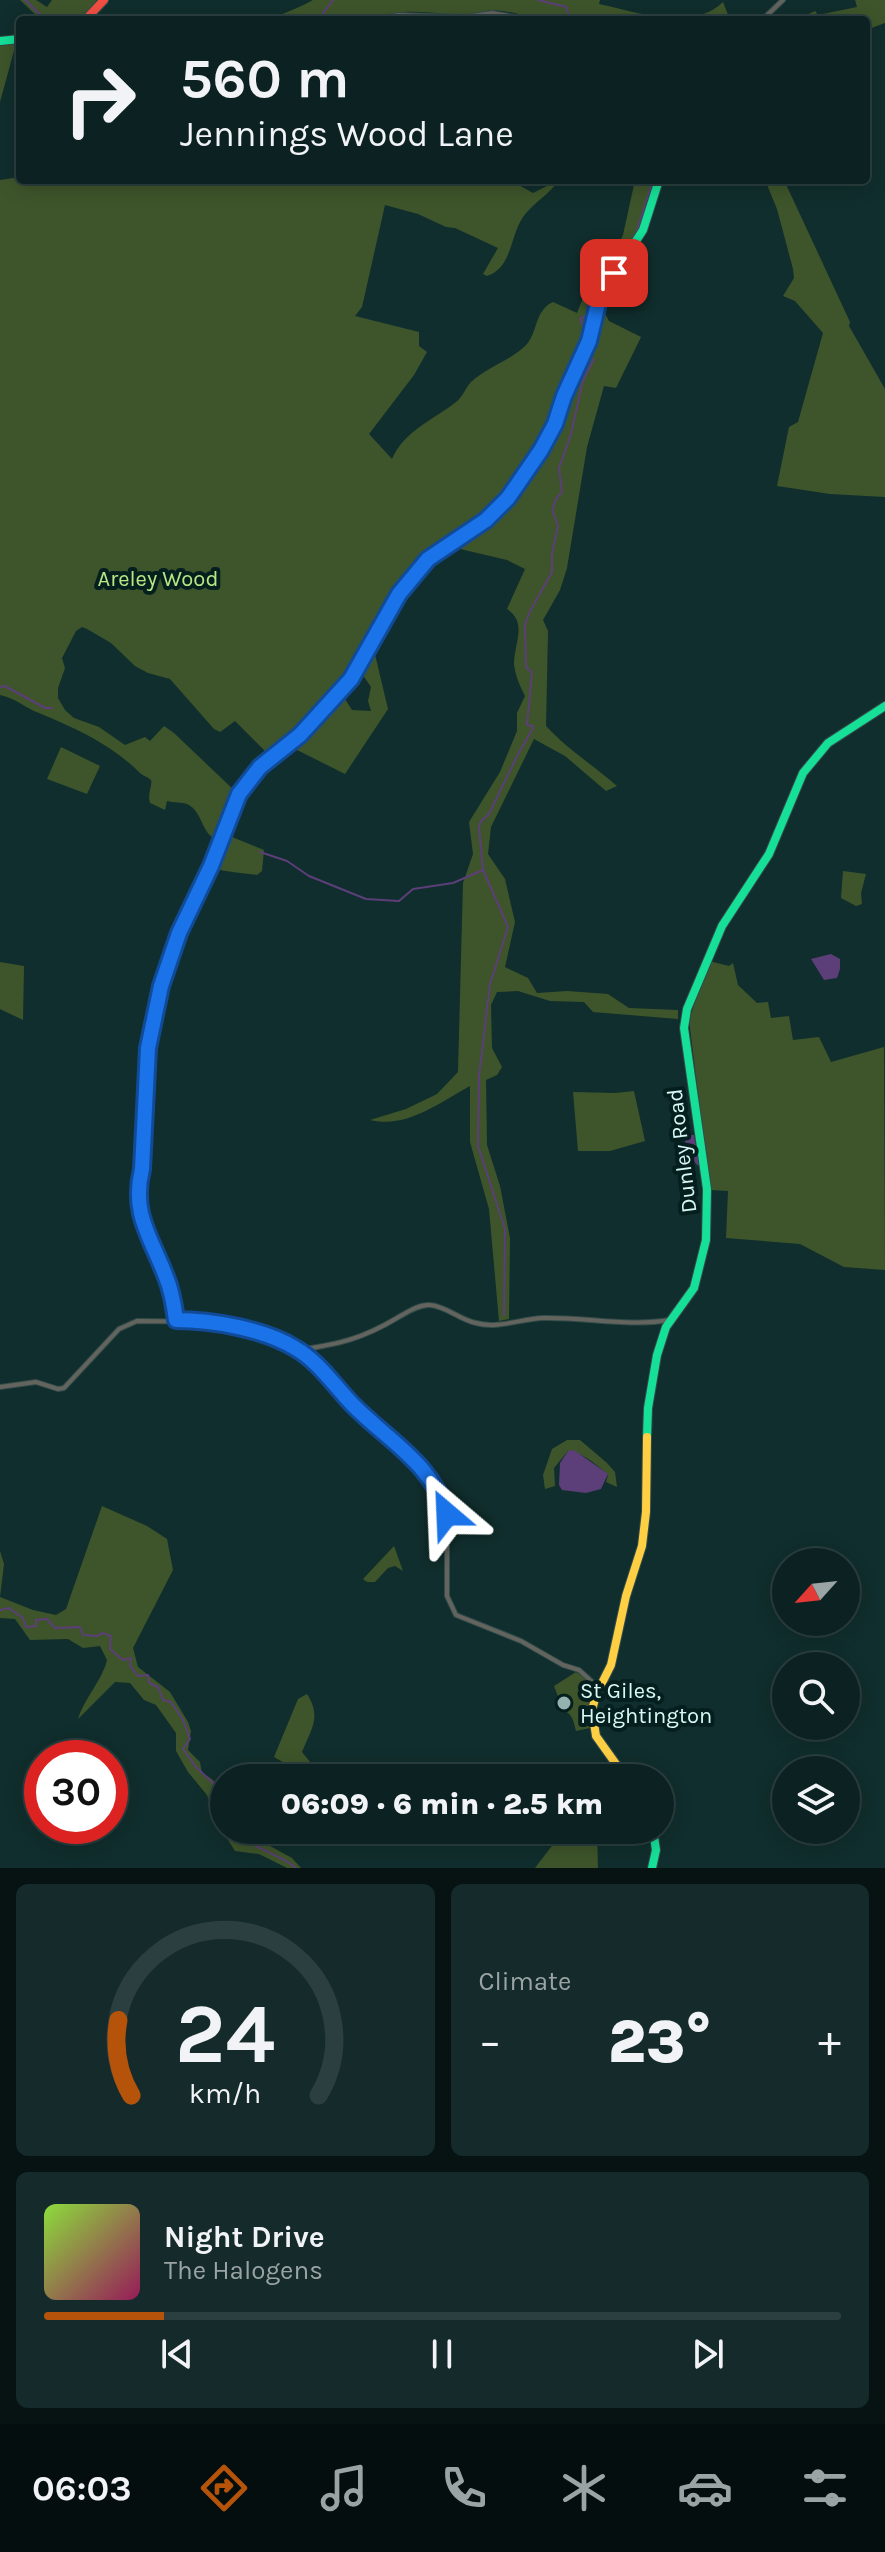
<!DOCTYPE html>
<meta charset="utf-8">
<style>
body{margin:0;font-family:Karla,sans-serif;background:#152a2a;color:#f1f3f6;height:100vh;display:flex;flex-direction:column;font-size:30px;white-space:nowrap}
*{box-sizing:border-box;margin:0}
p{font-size:26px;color:#9aa4a5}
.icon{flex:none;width:44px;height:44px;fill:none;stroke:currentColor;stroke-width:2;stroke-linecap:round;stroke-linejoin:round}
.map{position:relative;height:1868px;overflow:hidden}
.side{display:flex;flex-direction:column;gap:16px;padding:16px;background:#071313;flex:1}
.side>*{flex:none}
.hud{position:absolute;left:16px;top:16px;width:854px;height:168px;border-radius:8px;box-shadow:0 4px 20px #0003,0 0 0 2px #2c3f40;background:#0c2222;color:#f1f3f6;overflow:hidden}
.needle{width:52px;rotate:243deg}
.tools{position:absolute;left:772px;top:1548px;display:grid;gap:16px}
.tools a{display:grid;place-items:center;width:88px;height:88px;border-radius:50%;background:#0c2222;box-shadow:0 4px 20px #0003,0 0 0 2px #2c3f40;font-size:40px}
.speed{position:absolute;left:24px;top:1740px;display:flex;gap:16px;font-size:40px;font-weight:700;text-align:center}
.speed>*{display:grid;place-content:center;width:104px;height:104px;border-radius:50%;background:#0c2222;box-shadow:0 4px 20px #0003,0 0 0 2px #2c3f40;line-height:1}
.speed .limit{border:12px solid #d22;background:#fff;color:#111}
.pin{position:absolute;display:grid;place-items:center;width:68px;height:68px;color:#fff;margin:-34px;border-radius:16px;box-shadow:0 4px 12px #0006}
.me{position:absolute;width:88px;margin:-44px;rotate:334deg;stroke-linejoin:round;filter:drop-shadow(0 0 6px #0008)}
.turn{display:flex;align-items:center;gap:28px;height:168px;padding:0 32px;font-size:36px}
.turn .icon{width:104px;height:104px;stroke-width:2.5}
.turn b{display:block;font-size:56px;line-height:68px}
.big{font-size:60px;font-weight:800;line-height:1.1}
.side .card{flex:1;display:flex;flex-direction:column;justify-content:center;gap:12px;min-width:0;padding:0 28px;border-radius:12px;background:#152a2a}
.side .dial{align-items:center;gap:0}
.dial svg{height:208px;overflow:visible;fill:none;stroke:#2c3f40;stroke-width:7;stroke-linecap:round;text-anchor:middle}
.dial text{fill:#f1f3f6;stroke:none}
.song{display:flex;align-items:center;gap:24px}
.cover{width:96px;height:96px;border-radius:12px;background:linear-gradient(135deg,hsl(90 70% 55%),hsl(330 70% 35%))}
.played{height:8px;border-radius:4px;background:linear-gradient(90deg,#b45309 15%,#2c3f40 15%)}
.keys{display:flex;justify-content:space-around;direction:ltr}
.heat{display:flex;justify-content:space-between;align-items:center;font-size:44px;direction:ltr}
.side .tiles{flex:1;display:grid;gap:16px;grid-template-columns:1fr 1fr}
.card:last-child{grid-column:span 2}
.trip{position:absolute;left:210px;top:1764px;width:464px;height:80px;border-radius:40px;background:#0c2222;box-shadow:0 4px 20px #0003,0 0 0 2px #2c3f40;font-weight:800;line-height:80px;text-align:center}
.dock{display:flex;height:128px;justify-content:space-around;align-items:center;background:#050e0e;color:#9aa4a5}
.dock .icon{width:56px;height:56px}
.dock .selected{color:#b45309}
.dock b{font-size:36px;color:#f1f3f6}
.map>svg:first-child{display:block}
.green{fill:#3e552b}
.water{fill:#5c3e78}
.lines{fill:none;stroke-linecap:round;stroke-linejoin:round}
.stream{stroke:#5c3e78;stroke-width:2}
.street-casing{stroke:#334c4b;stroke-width:6}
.fast-casing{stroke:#334c4b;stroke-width:10}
.slow-casing{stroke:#334c4b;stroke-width:10}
.jam-casing{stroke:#334c4b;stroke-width:10}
.street{stroke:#63645e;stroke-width:4}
.fast{stroke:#16e098;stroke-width:8}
.slow{stroke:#ffcf43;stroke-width:8}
.jam{stroke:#f24e42;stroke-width:8}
.route-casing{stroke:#114b97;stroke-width:20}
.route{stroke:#1a73e8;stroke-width:14}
.poi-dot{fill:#93b2b0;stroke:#041f1e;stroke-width:3}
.labels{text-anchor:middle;stroke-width:8;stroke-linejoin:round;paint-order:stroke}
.park-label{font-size:22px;fill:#b8e783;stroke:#041f1e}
.street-label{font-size:22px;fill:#d9f9f6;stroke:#041f1e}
.poi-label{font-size:22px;fill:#d9f9f6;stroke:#041f1e;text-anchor:start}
</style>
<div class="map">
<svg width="885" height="1868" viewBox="0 0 885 1868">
<rect width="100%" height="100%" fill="#102e2d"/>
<!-- green -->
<path class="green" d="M20,0H36L47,7L52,0H99L80,20H41Z
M313,0H600L599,4C638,12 691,33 723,2L730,20H536C522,14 502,9 486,11C480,12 474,15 468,15C438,15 401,5 374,20H272C281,13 300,8 313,0Z
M855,0H885V23L866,30V20H795L815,11L818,15L857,7Z
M13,42L15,47L0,102V44Z
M20,177V180H510L533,193L559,180C550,194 533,203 523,217C510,236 512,268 487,276L483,274L498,248L455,228L446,227L418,214L385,205L362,307L355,316L419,332V346L427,352L414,375L369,434L392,459C405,430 432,421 456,402C463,397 465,388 471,382C486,368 508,361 523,348C539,335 533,311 553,302L577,313L591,278L607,260L611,259L623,235L635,180H657L642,227L600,290L595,327L600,304L609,321L641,337L616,388L604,386L587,447L567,568L560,590L543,620L548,631L546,726C567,749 593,765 617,786L606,791L565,756L534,739L491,827L488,854L505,879L515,922L505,967L528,978L537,993L567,991L608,994L629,1008L678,1010V1019L593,1012L584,1002L550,1001L518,991L497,992L491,1005L492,1048L502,1067L497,1075L486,1080L487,1145L500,1186L510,1238L509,1319L499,1321L489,1209L470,1142V1086C440,1102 407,1129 370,1120L406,1109L437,1094L458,1072L463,883L473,854L469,822L500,772L517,731V713L525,696C520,686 515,675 514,664C514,643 528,623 507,609L525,569L507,560L456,548L455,543C471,533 487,524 500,511C532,479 554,437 567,394C545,437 524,482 487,515C459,541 427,554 403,585C382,611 370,646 352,675C333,705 299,735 271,757L235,721L220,732L214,729L170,679L148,673L135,666L111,643L87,629L82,627L76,631L62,658L65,668L58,688V698L65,710L74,718L99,727L125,745L145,737L150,741L164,726L174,733L237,793L218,840C200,834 204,812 187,804C183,802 173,803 167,801L165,810L150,803C147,794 153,784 151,780C148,777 143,776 140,773C111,744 77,729 39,713C25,708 16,698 0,695V180Z
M765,180H784L850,322L849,326L885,389V497L830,494L777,486L789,427L798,422L823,333L795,301L783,296L794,278L793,269L777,209Z
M373,646L388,709L345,774L291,747L341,693L352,710L371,711L368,701L371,687L360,671Z
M61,747L100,766L87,794L47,779Z
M224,837H232L264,850L262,871L257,875C242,873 227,872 212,868Z
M843,871L866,874L861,893L862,904L856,906L841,898Z
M709,961L729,966L733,963L738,985L757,1003L768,1002L771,1018L789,1016L793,1040L819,1037L831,1062L884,1047L885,1270L844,1267L800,1244L726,1238L728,1191L710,1190L689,1020Z
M0,962L24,966L23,1020L0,1009Z
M634,1091L645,1141L610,1151H578L573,1092L615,1093Z
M567,1440H580L607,1463L615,1472L617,1487L606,1482L608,1475C599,1466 580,1451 568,1451L554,1468L555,1486L545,1489L543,1475L552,1449Z
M102,1506L147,1526L167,1539L173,1570L133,1648L138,1667L170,1692L188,1722L191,1731L188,1750L200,1762L202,1774C227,1782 224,1809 224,1830H241L292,1858L301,1868H287L259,1854L235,1851L216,1821L207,1795L188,1772L176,1751V1733L156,1705L144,1700L130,1683L115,1682L78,1719C85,1697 102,1681 107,1660L100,1646L83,1648L68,1639L30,1640L15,1619L0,1618V1551L4,1564L0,1597L33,1610L56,1615L66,1609Z
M394,1546L403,1571L395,1566L388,1568L375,1582H367L363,1579Z
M576,1672L590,1682C595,1697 587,1712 590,1728L576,1731C574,1723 573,1714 563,1710L554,1686Z
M307,1694C322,1717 311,1729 302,1752L310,1762L324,1772L288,1765L274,1757L298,1699Z
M564,1830H597L598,1868H535Z"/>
<!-- water -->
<path class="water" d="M831,954L840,959V969L837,978L824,980L811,959Z
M686,1135H694L700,1165H697C691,1156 682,1145 686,1135Z
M574,1450L608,1474L601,1489L586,1493L562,1490L559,1485L560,1463L568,1451Z"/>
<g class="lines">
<!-- stream -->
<path class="stream" d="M25,0L46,20
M538,0L566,7L571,20
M318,20L333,0
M591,326L582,324L580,319L588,315L597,290L636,233L653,180
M0,687L5,686L45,708H52
M260,852L287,861L309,876L366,899L399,901L413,889L453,883L483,870
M504,1315L505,1229L478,1146L479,1076L490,984L508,927L483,870L479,827L481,821L489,814L518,754L532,730L533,726L527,725L532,672L526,667L525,625L530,611L552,572V553L558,525L552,510L556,499L562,492L559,468L571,434L583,380L594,359
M0,1610L9,1608L23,1618L26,1627L36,1626V1620L47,1619L55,1628L80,1627L83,1635L97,1636L103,1633L111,1636L110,1649L123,1660L131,1658L130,1666L138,1676L148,1675L149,1683L158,1687L163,1700L171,1702L183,1720L190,1739L183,1749L196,1767L213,1783L224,1809
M237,1830C244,1846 279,1853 296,1868"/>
<!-- street casing -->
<g class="street-casing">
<path id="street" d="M378,20L398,15L466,17L492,13L532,20
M762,20L783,0
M299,1350C339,1344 362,1339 397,1318C406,1313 419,1304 430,1305C446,1306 460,1320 476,1323C497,1329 521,1319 543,1318C586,1317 628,1327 670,1320
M0,1387L36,1382L58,1389L64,1388L119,1329L137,1321L218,1322L292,1346L305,1354L354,1406L409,1453L432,1483L447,1514V1596L456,1615L521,1641L563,1665L579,1670L599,1688"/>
</g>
<!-- fast casing -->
<g class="fast-casing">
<path id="fast" d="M0,41L20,39
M372,642L399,594L428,559L494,513L541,450L589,341L601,295L643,230L659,180
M176,1320L170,1288L144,1225L139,1199L148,1048L161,986L179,933L211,866L239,793
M647,1437L648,1408L657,1355L666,1327L694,1288L706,1240L707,1189L684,1028L687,1009L722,926L769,854L803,773L828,743L885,706
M652,1868L656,1850L653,1830"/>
</g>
<!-- slow casing -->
<g class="slow-casing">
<path id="slow" d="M626,1778L596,1736L592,1710L596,1695L611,1665L626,1596L642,1546L646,1512L647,1437"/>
</g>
<!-- jam casing -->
<g class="jam-casing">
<path id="jam" d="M85,20L104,0
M239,793L260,767L300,735L351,679L372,642"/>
</g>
<!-- street -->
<use href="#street" class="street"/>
<!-- fast -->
<use href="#fast" class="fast"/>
<!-- slow -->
<use href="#slow" class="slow"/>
<!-- jam -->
<use href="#jam" class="jam"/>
</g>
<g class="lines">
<!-- route casing -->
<g class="route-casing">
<path id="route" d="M447,1514C432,1463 387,1440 352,1404C334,1385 318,1361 295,1348C264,1329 212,1320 176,1320C174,1305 172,1291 166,1277C151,1237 131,1214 142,1169L148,1048L161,986L179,933L211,866L239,794L260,767L300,735L351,679L399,594L428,559L486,520L508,498L541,450L555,424L564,396L589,341L599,299L614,273"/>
</g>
<!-- route -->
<use href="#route" class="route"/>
</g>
<!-- markers -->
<circle class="poi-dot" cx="564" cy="1703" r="8"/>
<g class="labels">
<!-- park labels -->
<g class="park-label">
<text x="158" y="586">Areley Wood</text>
</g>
<!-- street labels -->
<g class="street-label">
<text transform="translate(681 1151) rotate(-97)" y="8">Dunley Road</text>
</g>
<!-- poi labels -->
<g class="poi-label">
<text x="580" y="1698">St Giles,<tspan x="580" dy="25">Heightington</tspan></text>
</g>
</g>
</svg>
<div class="tools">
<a><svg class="needle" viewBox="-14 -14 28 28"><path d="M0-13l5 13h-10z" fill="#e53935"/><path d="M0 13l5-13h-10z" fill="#9aa4a5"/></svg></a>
<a><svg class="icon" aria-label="search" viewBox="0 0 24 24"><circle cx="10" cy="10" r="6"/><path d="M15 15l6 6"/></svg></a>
<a><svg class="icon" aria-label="layers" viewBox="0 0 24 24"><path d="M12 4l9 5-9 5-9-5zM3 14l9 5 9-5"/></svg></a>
</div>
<div class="speed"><div class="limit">30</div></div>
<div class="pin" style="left:614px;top:273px;background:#d93025"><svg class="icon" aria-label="arrive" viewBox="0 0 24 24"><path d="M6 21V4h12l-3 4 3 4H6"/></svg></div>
<svg class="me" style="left:447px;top:1514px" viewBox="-20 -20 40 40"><path d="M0-17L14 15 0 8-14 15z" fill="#1a73e8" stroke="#fff" stroke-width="4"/></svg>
<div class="trip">06:09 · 6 min · 2.5 km</div>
<div class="hud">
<div class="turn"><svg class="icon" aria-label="right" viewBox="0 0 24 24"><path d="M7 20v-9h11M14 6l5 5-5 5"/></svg><div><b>560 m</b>Jennings Wood Lane</div></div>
</div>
</div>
<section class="side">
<div class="tiles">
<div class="card dial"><svg viewBox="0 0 100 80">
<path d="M14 69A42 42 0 1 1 86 69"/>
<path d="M14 69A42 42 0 0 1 9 40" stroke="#b45309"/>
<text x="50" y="56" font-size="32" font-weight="700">24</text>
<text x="50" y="72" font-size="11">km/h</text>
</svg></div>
<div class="card"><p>Climate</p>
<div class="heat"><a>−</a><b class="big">23°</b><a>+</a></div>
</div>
<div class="card">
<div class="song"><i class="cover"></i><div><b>Night Drive</b><p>The Halogens</p></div></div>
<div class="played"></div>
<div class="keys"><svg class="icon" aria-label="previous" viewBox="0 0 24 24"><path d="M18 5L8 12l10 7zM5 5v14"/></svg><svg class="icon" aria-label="pause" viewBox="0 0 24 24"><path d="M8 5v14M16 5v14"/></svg><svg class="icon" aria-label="next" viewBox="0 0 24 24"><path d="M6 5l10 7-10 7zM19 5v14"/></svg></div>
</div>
</div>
</section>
<nav class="dock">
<b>06:03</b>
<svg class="icon selected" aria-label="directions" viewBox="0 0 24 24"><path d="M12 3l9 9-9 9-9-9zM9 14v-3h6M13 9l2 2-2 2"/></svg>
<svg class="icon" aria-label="music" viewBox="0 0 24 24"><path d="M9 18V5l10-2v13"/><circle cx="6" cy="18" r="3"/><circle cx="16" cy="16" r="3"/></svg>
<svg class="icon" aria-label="phone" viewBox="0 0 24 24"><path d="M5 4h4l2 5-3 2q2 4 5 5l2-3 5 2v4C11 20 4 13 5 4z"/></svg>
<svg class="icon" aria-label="climate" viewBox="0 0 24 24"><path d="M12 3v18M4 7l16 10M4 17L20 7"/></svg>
<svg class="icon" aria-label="car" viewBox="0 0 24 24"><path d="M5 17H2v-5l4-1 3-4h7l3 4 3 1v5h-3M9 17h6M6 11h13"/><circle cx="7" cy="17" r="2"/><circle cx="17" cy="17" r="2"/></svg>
<svg class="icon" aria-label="filters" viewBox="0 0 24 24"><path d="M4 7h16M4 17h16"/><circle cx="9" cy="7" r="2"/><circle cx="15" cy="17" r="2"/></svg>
</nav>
